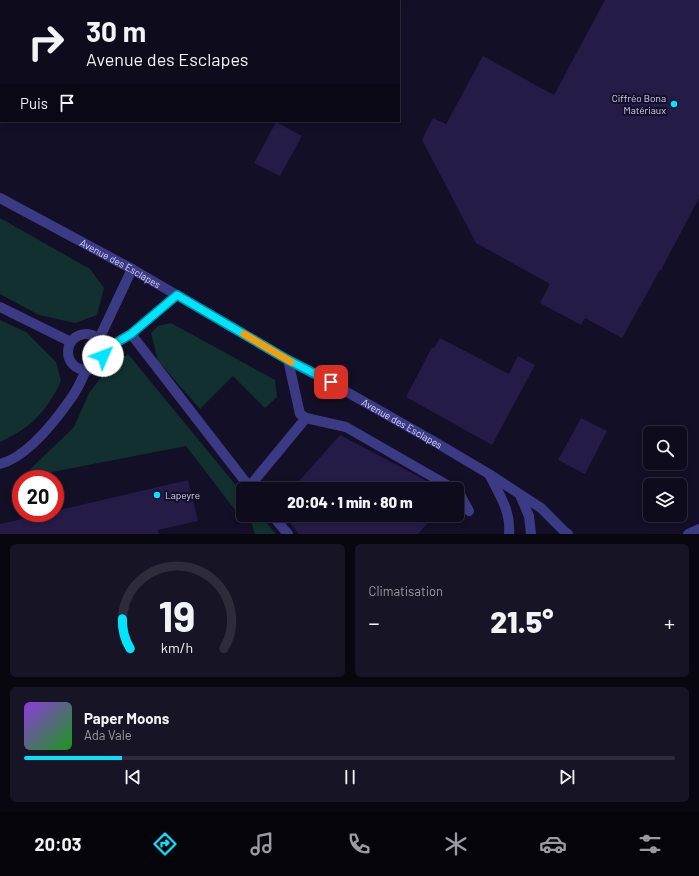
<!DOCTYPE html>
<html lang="fr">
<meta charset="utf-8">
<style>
body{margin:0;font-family:Barlow,sans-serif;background:#171425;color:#f1f3f6;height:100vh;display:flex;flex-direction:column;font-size:15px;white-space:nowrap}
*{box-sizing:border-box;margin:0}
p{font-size:13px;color:#9b9ba3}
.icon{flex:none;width:22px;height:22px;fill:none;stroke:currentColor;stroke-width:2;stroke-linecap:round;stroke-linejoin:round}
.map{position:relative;height:534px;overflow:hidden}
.drawer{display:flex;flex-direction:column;gap:10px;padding:10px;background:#08060f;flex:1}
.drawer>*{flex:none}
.top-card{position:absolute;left:0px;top:0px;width:400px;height:122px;box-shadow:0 2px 6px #0003,0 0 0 1px #2e2b3b;background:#0e0b1c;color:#f1f3f6;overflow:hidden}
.controls{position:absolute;left:643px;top:426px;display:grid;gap:8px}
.controls a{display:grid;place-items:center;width:44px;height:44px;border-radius:6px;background:#0e0b1c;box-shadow:0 2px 6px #0003,0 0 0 1px #2e2b3b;font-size:20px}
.speed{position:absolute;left:12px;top:470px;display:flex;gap:8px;font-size:20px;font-weight:700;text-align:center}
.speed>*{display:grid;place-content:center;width:52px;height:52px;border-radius:50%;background:#0e0b1c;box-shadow:0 2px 6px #0003,0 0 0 1px #2e2b3b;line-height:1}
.speed .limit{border:6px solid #d22;background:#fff;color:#111}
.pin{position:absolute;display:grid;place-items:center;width:34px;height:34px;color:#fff;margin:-17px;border-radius:8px;box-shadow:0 2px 6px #0006}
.me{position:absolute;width:44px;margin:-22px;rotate:46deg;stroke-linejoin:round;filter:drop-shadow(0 0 3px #0008)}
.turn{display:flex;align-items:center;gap:14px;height:84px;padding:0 20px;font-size:18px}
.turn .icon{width:52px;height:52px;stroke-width:2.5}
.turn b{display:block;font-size:28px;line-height:34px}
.then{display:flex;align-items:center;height:38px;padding:0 20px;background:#0003;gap:8px;font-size:15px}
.big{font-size:30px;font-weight:800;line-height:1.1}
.drawer .widget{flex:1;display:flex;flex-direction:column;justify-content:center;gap:6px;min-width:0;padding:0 14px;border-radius:6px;background:#171425}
.drawer .dial{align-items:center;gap:0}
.dial svg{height:104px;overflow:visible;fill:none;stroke:#2e2b3b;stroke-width:7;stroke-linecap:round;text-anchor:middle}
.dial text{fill:#f1f3f6;stroke:none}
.song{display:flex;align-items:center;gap:12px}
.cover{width:48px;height:48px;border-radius:6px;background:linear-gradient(135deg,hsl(270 70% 55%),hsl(120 70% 35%))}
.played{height:4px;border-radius:2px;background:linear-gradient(90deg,#00e5ff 15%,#2e2b3b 15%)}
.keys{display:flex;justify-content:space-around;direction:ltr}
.heat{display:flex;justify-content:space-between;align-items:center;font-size:22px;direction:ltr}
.drawer .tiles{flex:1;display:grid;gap:10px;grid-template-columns:1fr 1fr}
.widget:last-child{grid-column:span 2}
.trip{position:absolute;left:236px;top:482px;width:228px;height:40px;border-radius:6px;background:#0e0b1c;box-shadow:0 2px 6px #0003,0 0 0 1px #2e2b3b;font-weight:800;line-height:40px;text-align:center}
.tabs{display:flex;height:64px;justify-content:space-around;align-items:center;background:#06040b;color:#9b9ba3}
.tabs .icon{width:28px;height:28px}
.tabs .active{color:#00e5ff}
.tabs b{font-size:18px;color:#f1f3f6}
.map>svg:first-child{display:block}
.green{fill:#12302f}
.building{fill:#241b47}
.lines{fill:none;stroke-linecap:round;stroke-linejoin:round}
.service{stroke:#3d3a85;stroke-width:10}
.route-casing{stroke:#0095a6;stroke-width:10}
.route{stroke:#00e5ff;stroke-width:7}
.slow{stroke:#f59e0b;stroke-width:7}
.poi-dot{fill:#00e5ff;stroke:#130f26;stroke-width:1.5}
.labels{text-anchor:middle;stroke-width:4;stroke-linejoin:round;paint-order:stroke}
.poi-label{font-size:10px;fill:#d9d4ff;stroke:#130f26;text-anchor:end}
.street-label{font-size:10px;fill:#d9d4ff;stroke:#130f26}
</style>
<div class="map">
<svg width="699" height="534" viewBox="0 0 699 534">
<rect width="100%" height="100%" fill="#130f26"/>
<!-- green -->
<path class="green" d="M0,218L90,269L104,288L97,315L75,323L39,315L0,294Z
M0,320L26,332L56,362L61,381C47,411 31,428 0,442Z
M171,323L275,380L277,397L265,408L233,376L200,409L158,361L151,333L158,326Z
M128,354L243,494V507L235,510L186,446L21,478L74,427L89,393L106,371Z
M249,515H260L276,534H255Z"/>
<!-- building -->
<path class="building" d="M605,0H699V198L661,270H660L622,338L585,318L581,325L540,303L550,284L476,243L422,140L433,118L446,124L483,56L554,95Z
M276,122L302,136L280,176L254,163Z
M440,338L509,374L518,356L535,365L492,445L406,397L432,347L434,348Z
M581,418L607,431L585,474L558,460Z
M340,435L414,474L441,489H292Z
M188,480L198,521L158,530L159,534H0V524L48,513H55V511Z
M284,515H435L418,534H299Z"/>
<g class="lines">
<!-- service -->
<g class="service">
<path id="s1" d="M0,198L132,269L288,360L331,383L435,442L489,474L541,508L565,532L568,534"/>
<path d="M0,307L71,342"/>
<path d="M131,334L251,489"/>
<circle cx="86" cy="352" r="18"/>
<path d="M99,339L132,269"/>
<path d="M104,350L131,334L177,295"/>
<path d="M288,360L300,414L306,418L346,427L454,489"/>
<path d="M0,464C28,457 56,420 72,397C78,389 82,379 86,370"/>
<path d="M490,476C500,495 511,512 509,534"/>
<path d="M249,487L306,418"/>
<path d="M457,492L461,496L469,511"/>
<path d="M520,495L529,516L531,534"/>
<path d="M272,515L288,534"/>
<path d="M688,534L699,529"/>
</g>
</g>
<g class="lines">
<!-- route casing -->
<g class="route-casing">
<path id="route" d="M103,356L104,350L131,334L177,295L288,360L331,382"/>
</g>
<!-- route -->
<use href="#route" class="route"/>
<!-- slow -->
<path class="slow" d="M244,334L291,362"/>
</g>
<!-- markers -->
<g class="poi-dot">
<circle cx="674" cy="104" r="4"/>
<circle cx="157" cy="495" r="4"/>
</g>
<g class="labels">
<!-- poi labels -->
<g class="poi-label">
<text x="666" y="102">Ciffréo Bona<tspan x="666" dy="12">Matériaux</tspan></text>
<text x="165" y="499" text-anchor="start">Lapeyre</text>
</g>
<!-- street labels -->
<g class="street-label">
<text dy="4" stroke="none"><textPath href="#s1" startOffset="137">Avenue des Esclapes</textPath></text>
<text dy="4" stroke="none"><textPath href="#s1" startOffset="461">Avenue des Esclapes</textPath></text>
</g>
</g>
</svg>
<div class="controls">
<a><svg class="icon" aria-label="search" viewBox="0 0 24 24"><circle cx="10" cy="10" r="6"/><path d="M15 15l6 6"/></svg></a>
<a><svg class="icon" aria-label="layers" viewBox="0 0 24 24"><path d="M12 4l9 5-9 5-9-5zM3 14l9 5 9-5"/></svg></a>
</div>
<div class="speed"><div class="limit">20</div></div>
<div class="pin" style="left:331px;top:382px;background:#d93025"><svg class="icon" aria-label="arrive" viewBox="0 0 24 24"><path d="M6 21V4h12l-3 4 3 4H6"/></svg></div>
<svg class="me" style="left:103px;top:356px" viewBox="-20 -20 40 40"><circle r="19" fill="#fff"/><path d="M0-13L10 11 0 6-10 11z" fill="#00e5ff"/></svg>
<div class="trip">20:04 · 1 min · 80 m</div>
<div class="top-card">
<div class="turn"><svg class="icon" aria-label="right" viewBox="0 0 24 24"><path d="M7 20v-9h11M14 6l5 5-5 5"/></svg><div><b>30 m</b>Avenue des Esclapes</div></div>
<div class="then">Puis<svg class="icon" aria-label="arrive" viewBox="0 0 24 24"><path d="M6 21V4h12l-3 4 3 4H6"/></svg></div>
</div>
</div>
<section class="drawer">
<div class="tiles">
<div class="widget dial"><svg viewBox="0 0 100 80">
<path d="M14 69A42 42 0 1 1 86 69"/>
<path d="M14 69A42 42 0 0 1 8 46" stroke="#00e5ff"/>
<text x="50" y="56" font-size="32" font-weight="700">19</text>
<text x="50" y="72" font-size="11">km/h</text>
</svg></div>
<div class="widget"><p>Climatisation</p>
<div class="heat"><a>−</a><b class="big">21.5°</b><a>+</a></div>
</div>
<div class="widget">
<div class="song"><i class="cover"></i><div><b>Paper Moons</b><p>Ada Vale</p></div></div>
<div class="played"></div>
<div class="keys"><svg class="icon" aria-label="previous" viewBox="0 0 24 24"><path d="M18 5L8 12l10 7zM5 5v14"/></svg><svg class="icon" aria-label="pause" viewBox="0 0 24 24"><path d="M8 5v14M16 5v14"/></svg><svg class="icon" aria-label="next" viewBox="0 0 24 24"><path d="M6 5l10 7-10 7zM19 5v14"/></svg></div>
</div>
</div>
</section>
<nav class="tabs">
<b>20:03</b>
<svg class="icon active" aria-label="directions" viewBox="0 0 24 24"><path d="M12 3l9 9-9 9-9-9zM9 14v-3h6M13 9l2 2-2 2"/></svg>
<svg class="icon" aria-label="music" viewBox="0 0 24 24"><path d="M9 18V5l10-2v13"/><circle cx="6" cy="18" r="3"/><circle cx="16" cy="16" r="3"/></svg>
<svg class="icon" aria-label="phone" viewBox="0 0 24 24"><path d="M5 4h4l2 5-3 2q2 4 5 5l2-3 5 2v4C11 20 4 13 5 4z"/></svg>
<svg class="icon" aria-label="climate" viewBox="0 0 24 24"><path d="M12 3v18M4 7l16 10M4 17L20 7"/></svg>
<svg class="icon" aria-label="car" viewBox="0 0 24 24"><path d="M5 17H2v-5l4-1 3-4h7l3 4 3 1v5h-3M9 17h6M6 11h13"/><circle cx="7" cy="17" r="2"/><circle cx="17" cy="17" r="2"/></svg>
<svg class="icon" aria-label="filters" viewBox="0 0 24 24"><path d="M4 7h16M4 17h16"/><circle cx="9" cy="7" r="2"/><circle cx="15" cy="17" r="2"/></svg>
</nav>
